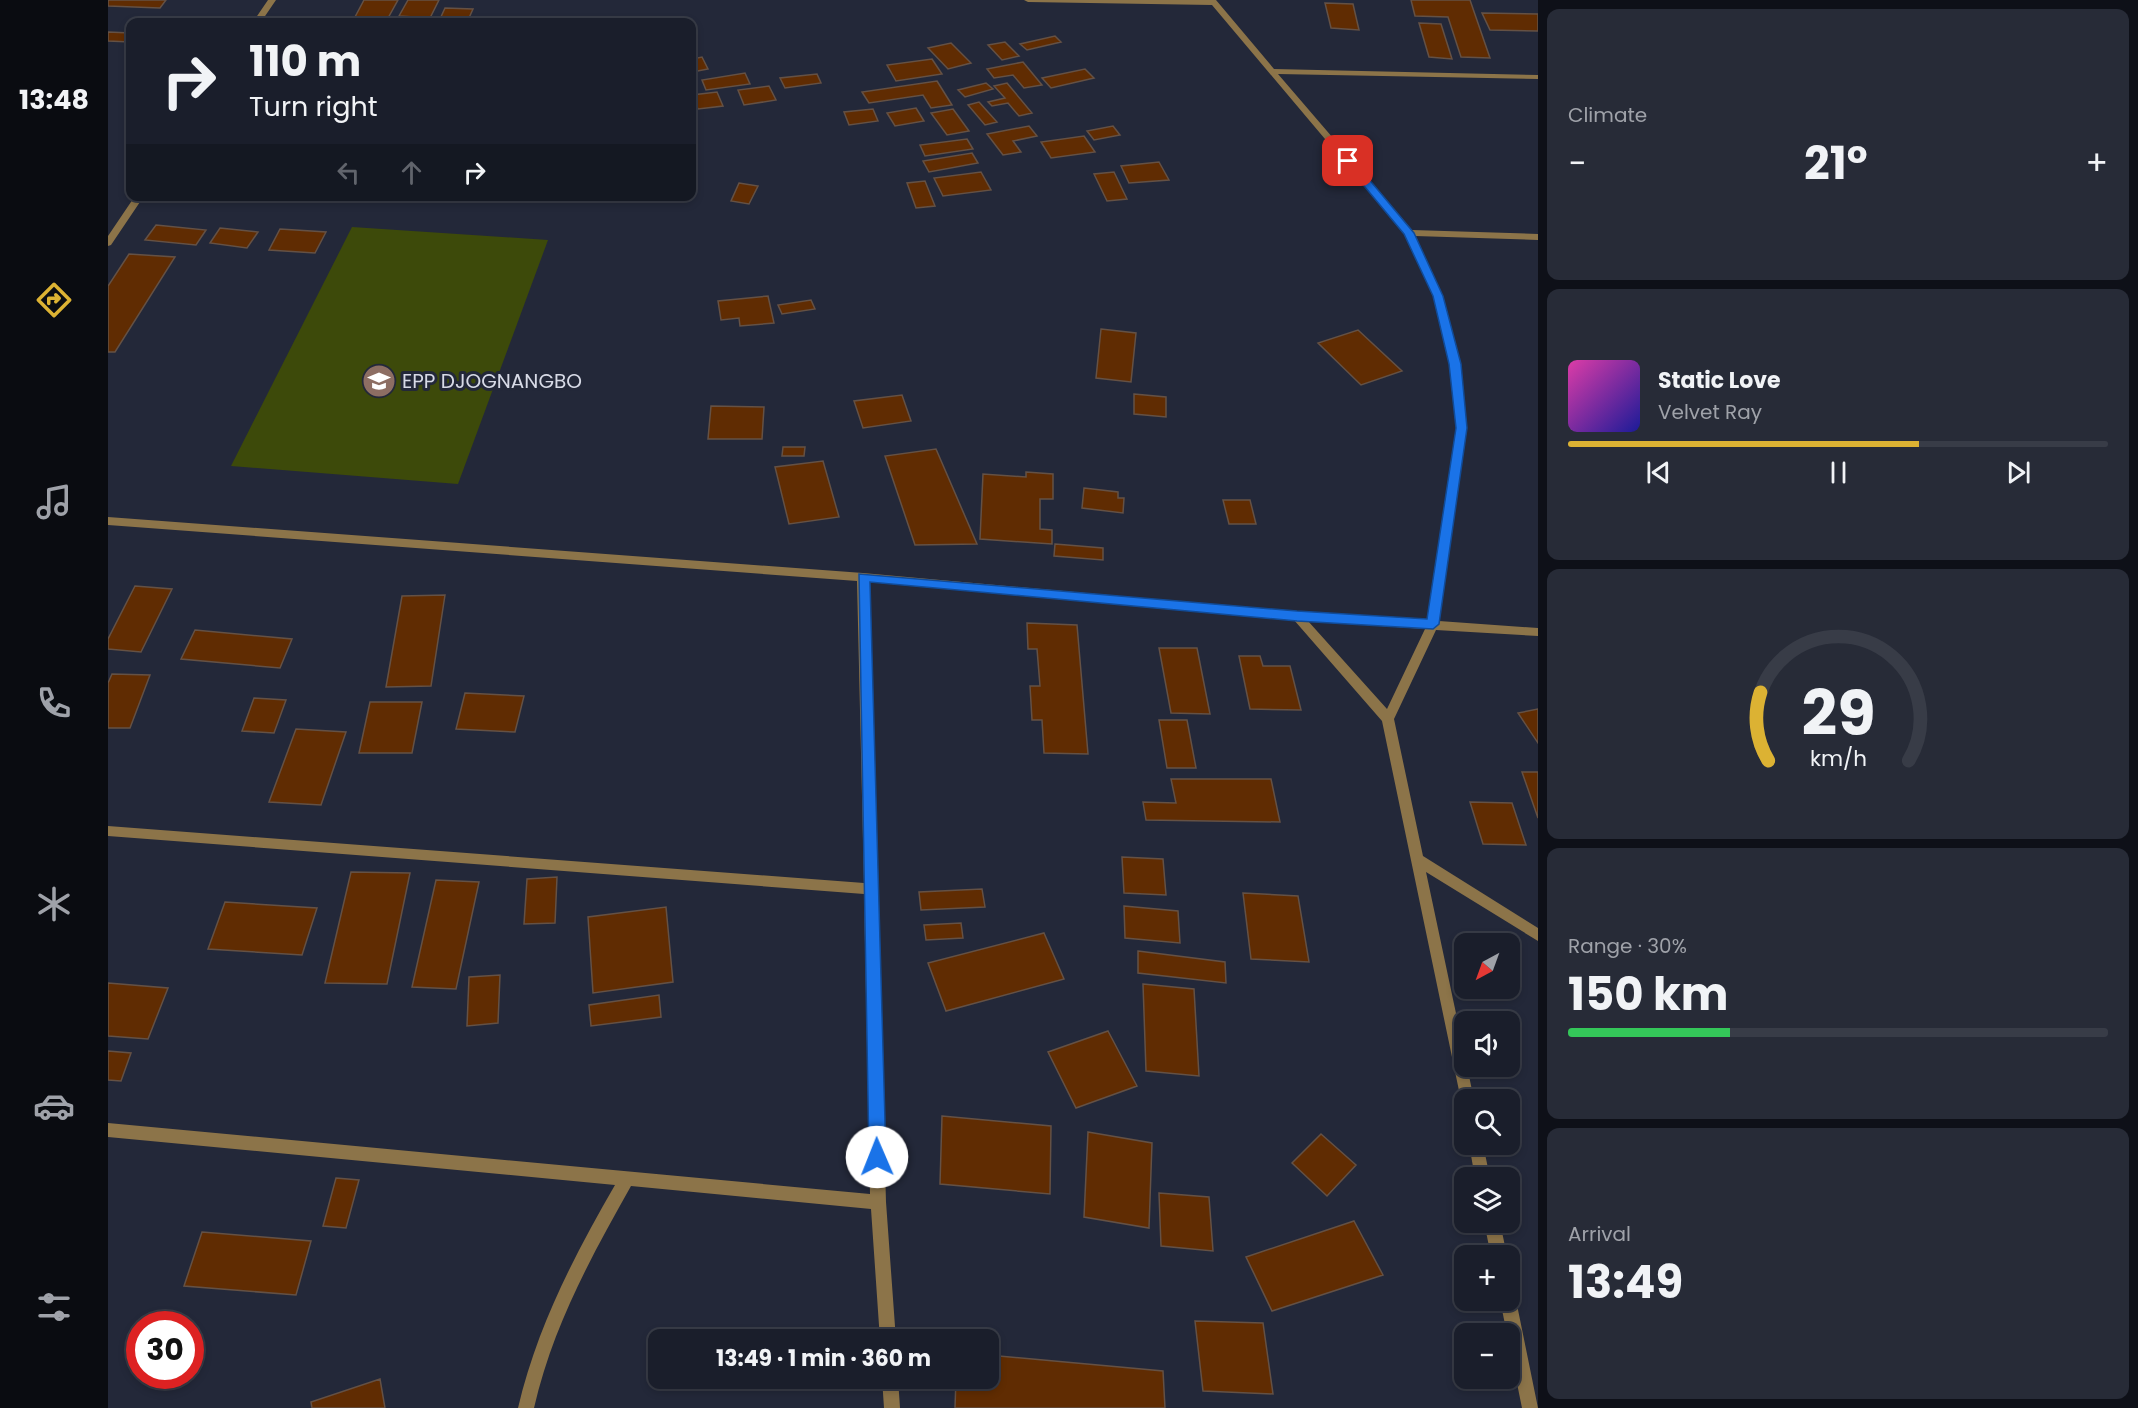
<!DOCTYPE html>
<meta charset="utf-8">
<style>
body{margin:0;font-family:Poppins,sans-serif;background:#272b37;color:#f1f3f6;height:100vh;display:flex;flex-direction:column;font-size:22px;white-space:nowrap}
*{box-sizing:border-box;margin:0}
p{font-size:20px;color:#9fa2a9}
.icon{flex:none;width:33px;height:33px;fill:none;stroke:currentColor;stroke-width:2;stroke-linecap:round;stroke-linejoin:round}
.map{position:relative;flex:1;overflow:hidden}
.panel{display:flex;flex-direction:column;gap:9px;padding:9px;background:#0e1018;width:600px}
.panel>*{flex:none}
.hud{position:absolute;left:18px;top:18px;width:570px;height:183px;border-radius:12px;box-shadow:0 3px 9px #0003,0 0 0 2px #383c47;background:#1a1e2b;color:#f1f3f6;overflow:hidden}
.needle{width:39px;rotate:221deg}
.controls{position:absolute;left:1346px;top:933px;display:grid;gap:12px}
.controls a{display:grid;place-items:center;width:66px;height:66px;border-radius:12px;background:#1a1e2b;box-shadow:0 3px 9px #0003,0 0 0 2px #383c47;font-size:30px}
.speed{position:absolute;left:18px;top:1311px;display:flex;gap:12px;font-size:30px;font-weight:700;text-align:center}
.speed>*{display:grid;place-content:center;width:78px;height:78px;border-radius:50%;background:#1a1e2b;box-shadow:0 3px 9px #0003,0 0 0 2px #383c47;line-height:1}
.speed .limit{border:9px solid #d22;background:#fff;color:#111}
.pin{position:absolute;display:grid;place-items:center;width:51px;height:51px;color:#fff;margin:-26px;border-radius:12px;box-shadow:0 3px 9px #0006}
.me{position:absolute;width:66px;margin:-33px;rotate:359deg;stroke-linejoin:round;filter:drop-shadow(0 0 4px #0008)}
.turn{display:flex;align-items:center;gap:21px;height:126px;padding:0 24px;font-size:27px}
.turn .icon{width:78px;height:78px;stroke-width:2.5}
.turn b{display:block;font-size:42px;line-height:51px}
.lanes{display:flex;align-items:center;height:57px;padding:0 24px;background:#0003;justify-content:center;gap:30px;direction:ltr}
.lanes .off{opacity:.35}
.big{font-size:45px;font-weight:700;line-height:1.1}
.panel .widget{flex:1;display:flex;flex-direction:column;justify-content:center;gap:9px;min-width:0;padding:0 21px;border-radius:12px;background:#272b37}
.panel .dial{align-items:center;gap:0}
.dial svg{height:156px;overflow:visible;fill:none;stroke:#383c47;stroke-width:7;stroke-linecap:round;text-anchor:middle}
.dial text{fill:#f1f3f6;stroke:none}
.song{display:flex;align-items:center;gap:18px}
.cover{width:72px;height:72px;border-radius:9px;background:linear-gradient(135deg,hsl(320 70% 55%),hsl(240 70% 35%))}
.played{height:6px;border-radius:3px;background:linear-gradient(90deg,#dcb233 65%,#383c47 65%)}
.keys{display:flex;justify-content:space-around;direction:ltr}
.heat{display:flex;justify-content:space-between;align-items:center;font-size:33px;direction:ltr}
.charge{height:9px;border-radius:4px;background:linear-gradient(90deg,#34c759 30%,#383c47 0)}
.trip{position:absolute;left:540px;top:1329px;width:351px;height:60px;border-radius:12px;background:#1a1e2b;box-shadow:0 3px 9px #0003,0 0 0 2px #383c47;font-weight:700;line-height:60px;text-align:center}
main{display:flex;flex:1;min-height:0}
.tabs{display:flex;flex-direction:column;width:108px;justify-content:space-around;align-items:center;background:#0a0c11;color:#9fa2a9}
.tabs .icon{width:42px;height:42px}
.tabs .active{color:#dcb233}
.tabs b{font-size:27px;color:#f1f3f6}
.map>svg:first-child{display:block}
.green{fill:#3d4a0a}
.building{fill:#602c02;stroke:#645145;stroke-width:1.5}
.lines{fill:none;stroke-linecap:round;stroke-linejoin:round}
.street{fill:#8c7449;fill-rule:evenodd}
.route{fill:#1a73e8;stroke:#114b97;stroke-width:1.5}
.labels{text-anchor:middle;stroke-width:6;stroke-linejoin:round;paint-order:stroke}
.poi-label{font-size:20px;fill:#d7dae6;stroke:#232839;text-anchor:start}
</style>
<main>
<nav class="tabs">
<b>13:48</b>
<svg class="icon active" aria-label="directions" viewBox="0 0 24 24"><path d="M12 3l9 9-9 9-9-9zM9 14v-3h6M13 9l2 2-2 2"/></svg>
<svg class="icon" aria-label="music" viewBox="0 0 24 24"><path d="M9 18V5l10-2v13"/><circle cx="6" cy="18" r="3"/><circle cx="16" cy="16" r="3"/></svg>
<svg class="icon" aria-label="phone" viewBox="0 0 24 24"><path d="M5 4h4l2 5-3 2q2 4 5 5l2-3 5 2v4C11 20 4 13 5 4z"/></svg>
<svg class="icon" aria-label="climate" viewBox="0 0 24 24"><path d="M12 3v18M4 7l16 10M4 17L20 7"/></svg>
<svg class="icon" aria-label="car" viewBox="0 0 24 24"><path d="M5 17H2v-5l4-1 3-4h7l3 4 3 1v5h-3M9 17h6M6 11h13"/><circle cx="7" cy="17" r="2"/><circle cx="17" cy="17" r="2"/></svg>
<svg class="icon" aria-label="filters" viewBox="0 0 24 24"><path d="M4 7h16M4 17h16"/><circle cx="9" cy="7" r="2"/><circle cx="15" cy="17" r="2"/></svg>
</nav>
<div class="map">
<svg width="1430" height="1408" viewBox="0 0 1430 1408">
<rect width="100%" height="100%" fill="#232839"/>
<!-- green -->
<path class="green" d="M244,227L440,240L350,484L123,466Z"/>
<!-- building -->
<path class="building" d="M0,0H58L52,8L0,6Z
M256,0H290L280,18L247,17Z
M300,0H331L322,18L291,16Z
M1303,0H1362L1382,58L1353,57L1340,17L1307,16Z
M1217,3L1245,4L1251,30L1223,28Z
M337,8L365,9L360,20L332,19Z
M1374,13L1430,14V31L1382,30Z
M178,17L234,19L232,22H175Z
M1311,23L1333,24L1344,59L1321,57Z
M0,32L22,33V42L0,41Z
M947,36L953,42L919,50L912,44Z
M897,42L911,56L894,60L880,45Z
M843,43L863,63L840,69L820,48Z
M594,57L600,69L584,72V59Z
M824,59L834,74L788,81L779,65Z
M915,62L934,85L916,88L905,75L886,78L879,69Z
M977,69L986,78L943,88L934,78Z
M637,73L642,84L598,90L594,80Z
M709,74L713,83L677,88L672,78Z
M829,81L844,105L823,108L815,95L761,103L754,92Z
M878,83L885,89L857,97L850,90Z
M899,83L924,113L911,116L900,103L884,106L880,102L897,98L886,86Z
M661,86L668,100L636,105L630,90Z
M609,92L615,106L590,109L584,95Z
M871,102L889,122L877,125L860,105Z
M808,108L816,121L787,126L779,113Z
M765,109L770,121L741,125L736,112Z
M845,109L861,131L839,135L823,113Z
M921,126L929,136L905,141L913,152L895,155L879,134Z
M1005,126L1012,135L986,140L979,131Z
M976,136L987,152L943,158L933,142Z
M859,139L865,149L817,156L812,145Z
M864,153L870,163L821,172L815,161Z
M1051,162L1061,180L1021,183L1013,166Z
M873,172L883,190L835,196L826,178Z
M1006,172L1019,199L999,201L986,174Z
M817,181L827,206L808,208L799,183Z
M631,183L650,186L641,204L623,201Z
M48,225L98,230L88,245L37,240Z
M112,228L150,232L139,248L102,243Z
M172,229L218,232L207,253L161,250Z
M21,254L67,257L7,352H0V286Z
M660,296L666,323L632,326L631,318L613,320L610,301Z
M703,300L707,309L674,314L670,305Z
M993,329L1028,333L1023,382L988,378Z
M1250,330L1294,371L1253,385L1210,343Z
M1026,394L1058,397V417L1026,414Z
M794,395L803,421L755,428L746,401Z
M603,406L656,407L654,439H600Z
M675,447H697L696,456H674Z
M828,449L869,544L807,545L777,456Z
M715,461L731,517L681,524L667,467Z
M918,472L945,474V499H932V529L944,530V544L872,539L875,474L918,477Z
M976,488L1010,492V498H1016L1015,513L974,508Z
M1115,500H1142L1148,524H1121Z
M947,544L995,548V560L946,556Z
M27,586L64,589L33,652L0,649V639Z
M337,595L323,686L278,687L294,596Z
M919,623L969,625L980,754L936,753L934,720H924L922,686H932L929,649H920Z
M87,630L184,639L172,668L73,659Z
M1051,648H1089L1102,714L1063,713Z
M1131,656H1152L1155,666H1182L1193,710L1142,709Z
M4,674L42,675L22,728H0V683Z
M357,693L416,696L407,732L348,729Z
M146,698L178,700L166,733L134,731Z
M262,702H314L304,753H251Z
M1430,709V743L1410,713Z
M1051,720H1079L1088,768H1059Z
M188,729L238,732L213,805L161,802Z
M1414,772H1430V818Z
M1063,779H1163L1172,822L1038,820L1035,802L1068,803Z
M1362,802L1404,803L1418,845L1375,844Z
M1014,857L1055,859L1058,895L1016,893Z
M243,872L302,873L279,984L217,983Z
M449,877L447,923L416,924L419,879Z
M328,880L371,882L348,989L304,987Z
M874,889L877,907L813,910L811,892Z
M1135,893L1190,896L1201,962L1143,959Z
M117,902L209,908L194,955L100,949Z
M1016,906L1070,911L1072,943L1017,938Z
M558,907L565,982L485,993L480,917Z
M853,923L855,938L818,940L816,925Z
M936,933L956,979L838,1011L820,963Z
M1030,951L1117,962L1118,983L1030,973Z
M392,975L390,1023L359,1026L361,977Z
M0,983L60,988L40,1039L0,1036Z
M1035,984L1086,989L1091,1076L1038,1071Z
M551,995L553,1017L483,1026L481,1005Z
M1000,1031L1029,1086L968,1108L940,1052Z
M0,1051L23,1053L13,1081L0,1080Z
M834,1116L943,1126L942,1194L832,1184Z
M980,1132L1044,1143L1041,1228L976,1217Z
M1213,1134L1248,1165L1219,1196L1184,1163Z
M228,1178L251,1180L238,1228L215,1226Z
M1051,1193L1101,1197L1105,1251L1053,1246Z
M1246,1221L1275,1275L1164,1311L1138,1257Z
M94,1232L203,1241L188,1295L76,1286Z
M1087,1321L1155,1323L1165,1394L1095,1391Z
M880,1355L1055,1371L1057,1408H847L848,1378H880Z
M272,1379L277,1408H204L203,1402Z"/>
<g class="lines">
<!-- street -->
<path class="street" d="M160,0H168L153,22H145Z
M916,0H1108L1166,69L1430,75V79L1170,74L1304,230L1430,234V240L1307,236L1335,296L1352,364L1359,428L1331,621L1430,628V636L1328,630L1286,719L1315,856L1430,928V941L1318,872L1356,1051V1066H1359L1366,1100H1356V1106L1354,1105L1274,721L1186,620L761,582L778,1202L788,1340H772L763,1209L523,1186C482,1259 445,1326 426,1408H410C429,1327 466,1256 507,1185L0,1137V1123L762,1194L756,894L0,836V826L756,883L749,581L0,525V517L755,573L1189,612L1320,620L1349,428L1342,364L1325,296L1297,234L1104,5L920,2ZM1200,621L1317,629L1279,709Z
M27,196H36L3,245L0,246V236Z
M1361,1144H1375L1382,1178H1367Z
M1376,1222H1392L1399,1256H1383Z
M1401,1293L1406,1294L1408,1300L1430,1408H1414L1401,1344V1334H1399L1392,1300H1401Z
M774,1378H790L792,1408H776Z"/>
</g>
<!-- route -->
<path class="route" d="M1237,159H1244L1306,233L1335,296L1353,364L1359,428L1331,624L1325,629L1189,621L762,582L778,1157L775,1163L769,1165L763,1163L761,1157L751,574L1189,611L1319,619L1348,428L1341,364L1325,296L1296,234L1237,163Z"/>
<!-- icons -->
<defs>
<g id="school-disc" transform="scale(1.725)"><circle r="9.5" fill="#8d6e63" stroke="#232839"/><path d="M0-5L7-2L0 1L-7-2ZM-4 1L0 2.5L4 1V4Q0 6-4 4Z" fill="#fff"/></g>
</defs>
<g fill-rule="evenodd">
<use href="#school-disc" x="271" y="381"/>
</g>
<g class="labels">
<!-- poi labels -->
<g class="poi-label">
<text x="294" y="388">EPP DJOGNANGBO</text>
</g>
</g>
</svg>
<div class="controls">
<a><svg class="needle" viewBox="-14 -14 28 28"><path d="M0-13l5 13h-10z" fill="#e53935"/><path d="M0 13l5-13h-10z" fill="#9fa2a9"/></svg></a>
<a><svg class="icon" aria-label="sound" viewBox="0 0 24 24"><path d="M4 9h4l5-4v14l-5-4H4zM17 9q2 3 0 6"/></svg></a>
<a><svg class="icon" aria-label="search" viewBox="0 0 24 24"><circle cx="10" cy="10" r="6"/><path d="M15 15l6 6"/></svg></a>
<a><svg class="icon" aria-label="layers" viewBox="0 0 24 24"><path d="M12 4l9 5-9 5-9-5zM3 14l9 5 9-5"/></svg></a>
<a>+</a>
<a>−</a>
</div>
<div class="speed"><div class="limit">30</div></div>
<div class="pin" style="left:1240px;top:161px;background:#d93025"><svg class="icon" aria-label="arrive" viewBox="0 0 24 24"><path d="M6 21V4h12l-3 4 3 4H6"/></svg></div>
<svg class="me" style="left:769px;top:1157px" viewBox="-20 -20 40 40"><circle r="19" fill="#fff"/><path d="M0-13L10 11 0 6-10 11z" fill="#1a73e8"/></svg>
<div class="trip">13:49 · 1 min · 360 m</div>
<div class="hud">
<div class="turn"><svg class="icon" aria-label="right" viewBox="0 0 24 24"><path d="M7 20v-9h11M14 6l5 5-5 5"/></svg><div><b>110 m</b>Turn right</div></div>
<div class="lanes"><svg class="icon off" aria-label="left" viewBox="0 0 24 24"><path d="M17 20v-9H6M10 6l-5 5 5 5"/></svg><svg class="icon off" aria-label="ahead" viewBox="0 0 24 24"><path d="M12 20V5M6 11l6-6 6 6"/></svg><svg class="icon" aria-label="right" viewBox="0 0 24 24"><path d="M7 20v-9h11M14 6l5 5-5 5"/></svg></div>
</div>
</div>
<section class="panel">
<div class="widget"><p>Climate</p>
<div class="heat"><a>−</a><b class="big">21°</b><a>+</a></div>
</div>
<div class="widget">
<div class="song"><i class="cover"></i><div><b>Static Love</b><p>Velvet Ray</p></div></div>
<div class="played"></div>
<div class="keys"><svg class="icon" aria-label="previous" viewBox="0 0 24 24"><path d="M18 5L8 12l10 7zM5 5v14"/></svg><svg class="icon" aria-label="pause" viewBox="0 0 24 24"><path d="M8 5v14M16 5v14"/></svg><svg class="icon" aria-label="next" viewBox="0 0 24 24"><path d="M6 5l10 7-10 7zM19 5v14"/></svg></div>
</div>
<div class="widget dial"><svg viewBox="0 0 100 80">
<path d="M14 69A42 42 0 1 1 86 69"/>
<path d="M14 69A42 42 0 0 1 10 34" stroke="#dcb233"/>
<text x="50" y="56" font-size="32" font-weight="700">29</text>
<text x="50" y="72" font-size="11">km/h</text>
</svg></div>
<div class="widget"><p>Range · 30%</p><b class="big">150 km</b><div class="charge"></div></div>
<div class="widget"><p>Arrival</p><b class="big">13:49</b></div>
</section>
</main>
